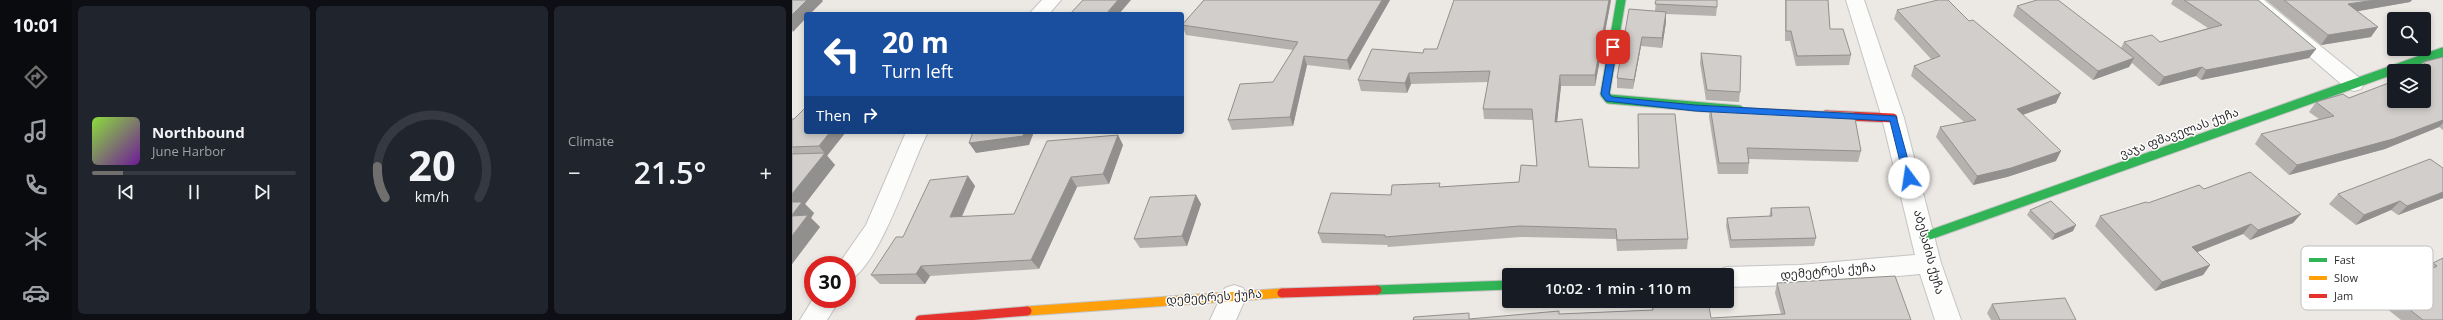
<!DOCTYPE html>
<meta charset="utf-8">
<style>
body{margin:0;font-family:"Open Sans","Noto Sans Georgian",sans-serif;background:#20242c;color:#f1f3f6;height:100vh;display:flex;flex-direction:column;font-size:15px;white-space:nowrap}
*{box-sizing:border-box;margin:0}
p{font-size:13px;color:#9ea1a6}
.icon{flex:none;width:22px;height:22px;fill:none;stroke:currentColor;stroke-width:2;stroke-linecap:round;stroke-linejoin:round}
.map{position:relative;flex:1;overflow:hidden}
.side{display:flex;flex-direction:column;gap:6px;padding:6px;background:#0d0f14;width:720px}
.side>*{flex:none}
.guide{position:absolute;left:12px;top:12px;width:380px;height:122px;border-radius:4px;box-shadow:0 2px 6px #0003;background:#1a4fa0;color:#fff;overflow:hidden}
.controls{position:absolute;left:1595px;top:12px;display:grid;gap:8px}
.controls a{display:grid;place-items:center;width:44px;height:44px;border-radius:4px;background:#171b24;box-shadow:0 2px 6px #0003;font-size:20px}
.speed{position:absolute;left:12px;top:256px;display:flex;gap:8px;font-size:20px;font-weight:700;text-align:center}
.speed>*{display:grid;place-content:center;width:52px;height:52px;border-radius:50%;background:#171b24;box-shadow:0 2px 6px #0003;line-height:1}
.speed .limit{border:6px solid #d22;background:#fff;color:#111}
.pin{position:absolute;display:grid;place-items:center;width:34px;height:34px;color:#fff;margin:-17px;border-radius:8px;box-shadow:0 2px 6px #0006}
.me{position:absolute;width:44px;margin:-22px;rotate:346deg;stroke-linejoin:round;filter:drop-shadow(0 0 3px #0008)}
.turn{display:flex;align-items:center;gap:14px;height:84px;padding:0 12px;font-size:18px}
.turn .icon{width:52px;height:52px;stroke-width:2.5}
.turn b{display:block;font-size:28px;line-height:34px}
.then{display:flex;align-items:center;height:38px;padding:0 12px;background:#0003;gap:8px;font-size:15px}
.big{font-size:30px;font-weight:600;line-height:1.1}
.side .card{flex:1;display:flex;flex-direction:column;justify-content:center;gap:6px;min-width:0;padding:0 14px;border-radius:6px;background:#20242c}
.side .dial{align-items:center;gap:0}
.dial svg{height:104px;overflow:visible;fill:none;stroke:#363941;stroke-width:7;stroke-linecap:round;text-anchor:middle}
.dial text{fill:#f1f3f6;stroke:none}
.song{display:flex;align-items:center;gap:12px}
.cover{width:48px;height:48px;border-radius:6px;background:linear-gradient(135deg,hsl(90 70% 55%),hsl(280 70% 35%))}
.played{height:4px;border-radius:2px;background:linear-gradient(90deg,#706f6e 15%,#363941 15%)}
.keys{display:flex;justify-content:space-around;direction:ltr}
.heat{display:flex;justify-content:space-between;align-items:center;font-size:22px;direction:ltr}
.side .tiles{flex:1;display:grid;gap:6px;grid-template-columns:repeat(3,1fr)}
.trip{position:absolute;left:710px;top:268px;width:232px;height:40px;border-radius:4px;background:#171b24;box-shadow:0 2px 6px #0003;font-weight:600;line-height:40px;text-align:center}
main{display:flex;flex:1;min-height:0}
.dock{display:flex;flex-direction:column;width:72px;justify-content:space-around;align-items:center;background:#090b0e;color:#9ea1a6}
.dock .icon{width:28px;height:28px}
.dock .current{color:#706f6e}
.dock b{font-size:18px;color:#f1f3f6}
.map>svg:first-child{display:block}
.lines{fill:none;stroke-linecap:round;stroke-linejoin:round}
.street-casing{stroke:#c5c4c5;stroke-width:2}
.fast-casing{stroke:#c5c4c5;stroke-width:11}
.slow-casing{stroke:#c5c4c5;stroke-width:11}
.jam-casing{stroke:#c5c4c5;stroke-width:11}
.street{fill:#fcfcfb;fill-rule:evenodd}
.fast{stroke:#30b455;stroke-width:9}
.slow{stroke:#ff9f0a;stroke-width:9}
.jam{stroke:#e5322d;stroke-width:9}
.wall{fill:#b4b1af}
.shaded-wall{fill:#92908e}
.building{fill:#d1cecb;stroke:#92908e}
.route{fill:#1a73e8;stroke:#114b97}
.labels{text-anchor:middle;stroke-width:3;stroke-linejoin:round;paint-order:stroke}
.street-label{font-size:12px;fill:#2e2e2e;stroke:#fff}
.key{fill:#fff;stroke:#c0c0c0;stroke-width:1}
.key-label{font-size:11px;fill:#2e2e2e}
</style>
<main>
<nav class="dock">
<b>10:01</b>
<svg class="icon current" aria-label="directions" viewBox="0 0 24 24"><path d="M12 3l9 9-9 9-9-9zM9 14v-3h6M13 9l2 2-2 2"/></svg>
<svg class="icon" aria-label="music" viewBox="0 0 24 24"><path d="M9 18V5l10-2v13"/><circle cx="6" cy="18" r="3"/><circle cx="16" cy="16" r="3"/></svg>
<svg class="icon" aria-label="phone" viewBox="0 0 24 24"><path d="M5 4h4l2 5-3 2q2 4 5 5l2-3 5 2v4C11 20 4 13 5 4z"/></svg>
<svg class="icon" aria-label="climate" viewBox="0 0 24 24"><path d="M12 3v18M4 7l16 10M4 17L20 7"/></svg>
<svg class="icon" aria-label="car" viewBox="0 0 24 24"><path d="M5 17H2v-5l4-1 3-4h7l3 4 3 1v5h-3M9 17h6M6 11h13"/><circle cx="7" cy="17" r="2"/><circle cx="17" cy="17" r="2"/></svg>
</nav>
<section class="side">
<div class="tiles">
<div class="card">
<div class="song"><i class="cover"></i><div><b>Northbound</b><p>June Harbor</p></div></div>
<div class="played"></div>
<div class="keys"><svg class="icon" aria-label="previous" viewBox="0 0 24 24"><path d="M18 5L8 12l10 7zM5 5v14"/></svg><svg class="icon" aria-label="pause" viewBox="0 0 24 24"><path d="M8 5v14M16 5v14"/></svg><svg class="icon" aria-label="next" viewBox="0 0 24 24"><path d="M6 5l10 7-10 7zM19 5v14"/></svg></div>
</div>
<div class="card dial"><svg viewBox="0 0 100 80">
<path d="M14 69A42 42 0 1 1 86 69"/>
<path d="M14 69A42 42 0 0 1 8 45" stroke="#706f6e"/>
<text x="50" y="56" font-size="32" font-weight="700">20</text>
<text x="50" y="72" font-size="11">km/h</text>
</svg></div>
<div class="card"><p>Climate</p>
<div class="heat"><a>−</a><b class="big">21.5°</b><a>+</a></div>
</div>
</div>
</section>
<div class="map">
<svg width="1651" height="320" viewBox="0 0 1651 320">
<rect width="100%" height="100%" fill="#ece8e4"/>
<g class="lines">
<!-- street casing -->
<g class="street-casing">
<path id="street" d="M250,0H269L257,14H237Z
M1054,0H1072L1112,118L1149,263L1169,320H1143L1128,274L1008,285L935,287V275H924L926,270L935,267L1008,265L1123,255L1090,118Z
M1452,0H1472L1569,79L1572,84L1569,89L1562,91L1555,89Z
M114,132H136C119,164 87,270 55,281V265H46L74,225Z
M442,285L451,288L455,295L444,320H418L433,288Z
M21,299H48L35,320H8Z"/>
</g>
<!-- fast casing -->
<g class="fast-casing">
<path id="fast" d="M829,0L813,94L817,99L947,110
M1132,237L1651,52
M585,290L717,285"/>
</g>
<!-- slow casing -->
<g class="slow-casing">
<path id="slow" d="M235,311L490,293"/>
</g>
<!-- jam casing -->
<g class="jam-casing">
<path id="jam" d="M1034,115L1101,118
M490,293L585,290
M128,320L235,311"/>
</g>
<!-- street -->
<use href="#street" class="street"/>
<!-- fast -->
<use href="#fast" class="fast"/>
<!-- slow -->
<use href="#slow" class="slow"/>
<!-- jam -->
<use href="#jam" class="jam"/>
</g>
<!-- wall -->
<path class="wall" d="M412,0H598L558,70L515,65L501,126L440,130L436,120L481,82L501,50L394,35L390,25Z
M819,0L803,86H769L765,121L797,167L847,168L846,114L896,239L895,249L825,251L824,239L729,237L596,247L595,245L530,243L526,233L599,195L649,187L727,182L745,166L741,120L692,119L691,109L696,82L619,84L615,93L569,91L566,80L631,53Z
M864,0L925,7L924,16L874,14V22L870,48L849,46L841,89L825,88V78L863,11Z
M993,0H1036L1038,29L1059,55L1057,65L1004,66L998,41H993Z
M1381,0H1466L1524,49L1517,58L1409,80L1404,76L1366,86L1340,63L1337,67L1301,80L1221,16L1225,6L1329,48L1332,42H1368L1416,28L1379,4Z
M1474,0H1620L1618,2L1565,11L1579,37L1529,45Z
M1105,10L1264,103L1231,115L1264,161L1215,177L1181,185L1144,137L1148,127L1172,122L1119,76L1122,66L1140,60L1102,19Z
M909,53L948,92L947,102L914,100L908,63Z
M1651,57V130L1647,127L1593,149L1497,175L1463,144L1469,134L1527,119L1517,112L1524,102L1557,98L1632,71H1624L1631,62Z
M918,106L1069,151L1066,162L957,159V163L956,174H926L917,117Z
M14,107L35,156L43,165L13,204L22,213L19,218L28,227L0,264V119H2Z
M326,135L331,145L317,184L285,187L247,269L138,276L133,284H88L79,275L111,237L176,176L183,186L170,217L222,214Z
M1412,189L1501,223L1458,240L1451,234L1405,252L1418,265L1411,275L1363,291L1303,226L1308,216Z
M1546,194L1651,198L1606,215L1599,210L1564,225L1537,204Z
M404,195L409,204L395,246L348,248L342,239Z
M979,208L1024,238L1022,246L938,248L934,226L935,218L977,217Z
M1238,210L1281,231L1260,240L1235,215Z
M1651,258V320H1609L1585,301L1595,292L1631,273L1641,263Z
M985,283L1119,320L679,319L767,314L860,310V301L919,318L989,314L983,293Z
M1200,304L1284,320H1199L1195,313Z"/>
<!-- shaded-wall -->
<path class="shaded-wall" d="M15,0H30L31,1L18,14H14V18L1,32L0,30V15Z
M326,0H339L327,14H314Z
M590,0H598L558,70L555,60Z
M817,0H819L803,86V75Z
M1583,0H1620L1618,2L1550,14L1556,4Z
M874,12V22L870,48V38Z
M1586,27L1579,37L1529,45L1536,35Z
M850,37L849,46L841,89L842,80Z
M1524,49L1517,58L1409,80L1414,70Z
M512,56L515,65L501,126L498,117Z
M1342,58L1337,67L1301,80L1306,71Z
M1410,67L1404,76L1366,86L1372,77Z
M617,73L619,84L615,93L613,83Z
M768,75L769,86L764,132L763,122Z
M1269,93L1264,103L1221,118L1225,109Z
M1651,120V123L1647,127L1593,149L1497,175L1505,165Z
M38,132H54L35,156L27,146Z
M232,132H242L237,145L184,153L177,143Z
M326,135L331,145L317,184L311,174Z
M1269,151L1264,161L1215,177L1181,185L1185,176Z
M33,153L43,165L13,204L22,213L19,218L28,227L0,264V194Z
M176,176L183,186L165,227L158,217Z
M279,177L285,187L247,269L239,260Z
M1651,192V198L1606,215L1615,206Z
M404,195L409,204L395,246L390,236Z
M1608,201L1599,210L1564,225L1572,215Z
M1509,214L1501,223L1458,240L1466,230Z
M1459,224L1451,234L1393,257L1400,247Z
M1284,225L1281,231L1260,240L1263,234Z
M1418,265L1411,275L1363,291L1370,282Z
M129,266L138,276L133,284L124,274Z"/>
<!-- building -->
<path class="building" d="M0,0H15L0,15Z
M291,0H326L314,14H278Z
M412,0H590L555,60L512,56L498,117L436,120L448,84L481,82L506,42L390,25Z
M662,0H817L803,75H768L763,122L790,119L797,167L847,168L846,114H883L896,239L825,240L824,229L728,226L593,237V235L526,233L539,193L599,195L600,185L648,183L647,187L727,182L729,165L745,166L740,109H691L698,71L617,73L613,83L566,80L580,49L631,53L632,49H645Z
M864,0H925V7L863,4Z
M994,0H1036L1038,29H1051L1059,55L1005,56L999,31H994Z
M1146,0H1156L1177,21L1181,20L1269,93L1225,109L1269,151L1219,168L1185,176L1148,127L1184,120L1122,66L1148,56L1105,10Z
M1245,0H1266L1342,58L1306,71L1225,6Z
M1392,0H1466L1524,49L1414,70L1410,67L1372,77L1332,42L1360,35L1368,42L1430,25Z
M1492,0H1583L1556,4L1586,27L1536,35Z
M837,9L874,12L870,38L850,37L842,80L825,78Z
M162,13L194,14H161Z
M909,53L949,56L948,92L915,90Z
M1651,57V120L1601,139L1505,165L1469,134L1542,116L1524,102L1551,94L1557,98L1602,81V101H1632V71H1630L1639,68L1631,62Z
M918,106L1062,113L1069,151L955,148L957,163H927Z
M14,107V132H38L27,146L0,147V119H2Z
M181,132H232L231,136L177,143Z
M326,135L311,174L279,177L239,260L129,266L124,274L79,275L104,237H111L138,180L176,176L158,217L222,214L255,141Z
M33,153L0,194V154Z
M1638,159L1651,168V192L1615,206L1608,201L1572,215L1546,194Z
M1458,172L1509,214L1466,230L1459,224L1400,247L1418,265L1370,282L1308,216L1354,202L1356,203L1407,185L1412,189Z
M404,195L390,236L342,239L358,197Z
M1259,201L1284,225L1263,234L1238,210Z
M0,202H10L0,215Z
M1017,207L1024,238L939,240L935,218L980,216L979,208Z
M16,215L0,236V216Z
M1651,258V320H1631L1595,292L1645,266L1641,263Z
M1103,276L1119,320H621L622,317L677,313V319L767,311V314L861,310L860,301H916L919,318L993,314L985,283Z
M1273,298L1284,320H1208L1200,304Z"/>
<!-- route -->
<path class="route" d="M821,44L825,47L817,94L820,97L903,105L1104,116L1121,178L1117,181L1112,178L1098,121L903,111L814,101L809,94L817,47Z"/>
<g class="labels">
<!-- street labels -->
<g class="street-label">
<text transform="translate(1387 133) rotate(-20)" y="4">ვაჯა ფშაველას ქუჩა</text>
<text transform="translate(1137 252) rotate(75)" y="4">აბესაძის ქუჩა</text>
<text transform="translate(1036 271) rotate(-5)" y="4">დემეტრეს ქუჩა</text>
<text transform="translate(422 297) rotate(-4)" y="4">დემეტრეს ქუჩა</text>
</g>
</g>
<!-- legend -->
<rect x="1509" y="246" width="132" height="64" rx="6" class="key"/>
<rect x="1517" y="258" width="18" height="4" fill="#30b455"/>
<rect x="1517" y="276" width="18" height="4" fill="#ff9f0a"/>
<rect x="1517" y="294" width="18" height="4" fill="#e5322d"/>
<g class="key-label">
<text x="1542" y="264">Fast</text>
<text x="1542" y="282">Slow</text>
<text x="1542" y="300">Jam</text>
</g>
</svg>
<div class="controls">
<a><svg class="icon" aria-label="search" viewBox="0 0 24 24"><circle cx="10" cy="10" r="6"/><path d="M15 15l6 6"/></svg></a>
<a><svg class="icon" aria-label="layers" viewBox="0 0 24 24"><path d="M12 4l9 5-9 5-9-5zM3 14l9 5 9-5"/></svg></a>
</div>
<div class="speed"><div class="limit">30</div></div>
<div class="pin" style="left:821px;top:47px;background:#d93025"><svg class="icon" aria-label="arrive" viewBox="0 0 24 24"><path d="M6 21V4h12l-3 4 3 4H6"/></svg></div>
<svg class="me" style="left:1117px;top:178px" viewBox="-20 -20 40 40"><circle r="19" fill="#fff"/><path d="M0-13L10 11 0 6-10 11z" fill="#1a73e8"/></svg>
<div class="trip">10:02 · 1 min · 110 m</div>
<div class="guide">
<div class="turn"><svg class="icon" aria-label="left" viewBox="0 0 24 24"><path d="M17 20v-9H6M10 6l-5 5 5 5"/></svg><div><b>20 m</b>Turn left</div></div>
<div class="then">Then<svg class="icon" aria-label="right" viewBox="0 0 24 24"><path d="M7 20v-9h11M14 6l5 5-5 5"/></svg></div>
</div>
</div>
</main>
